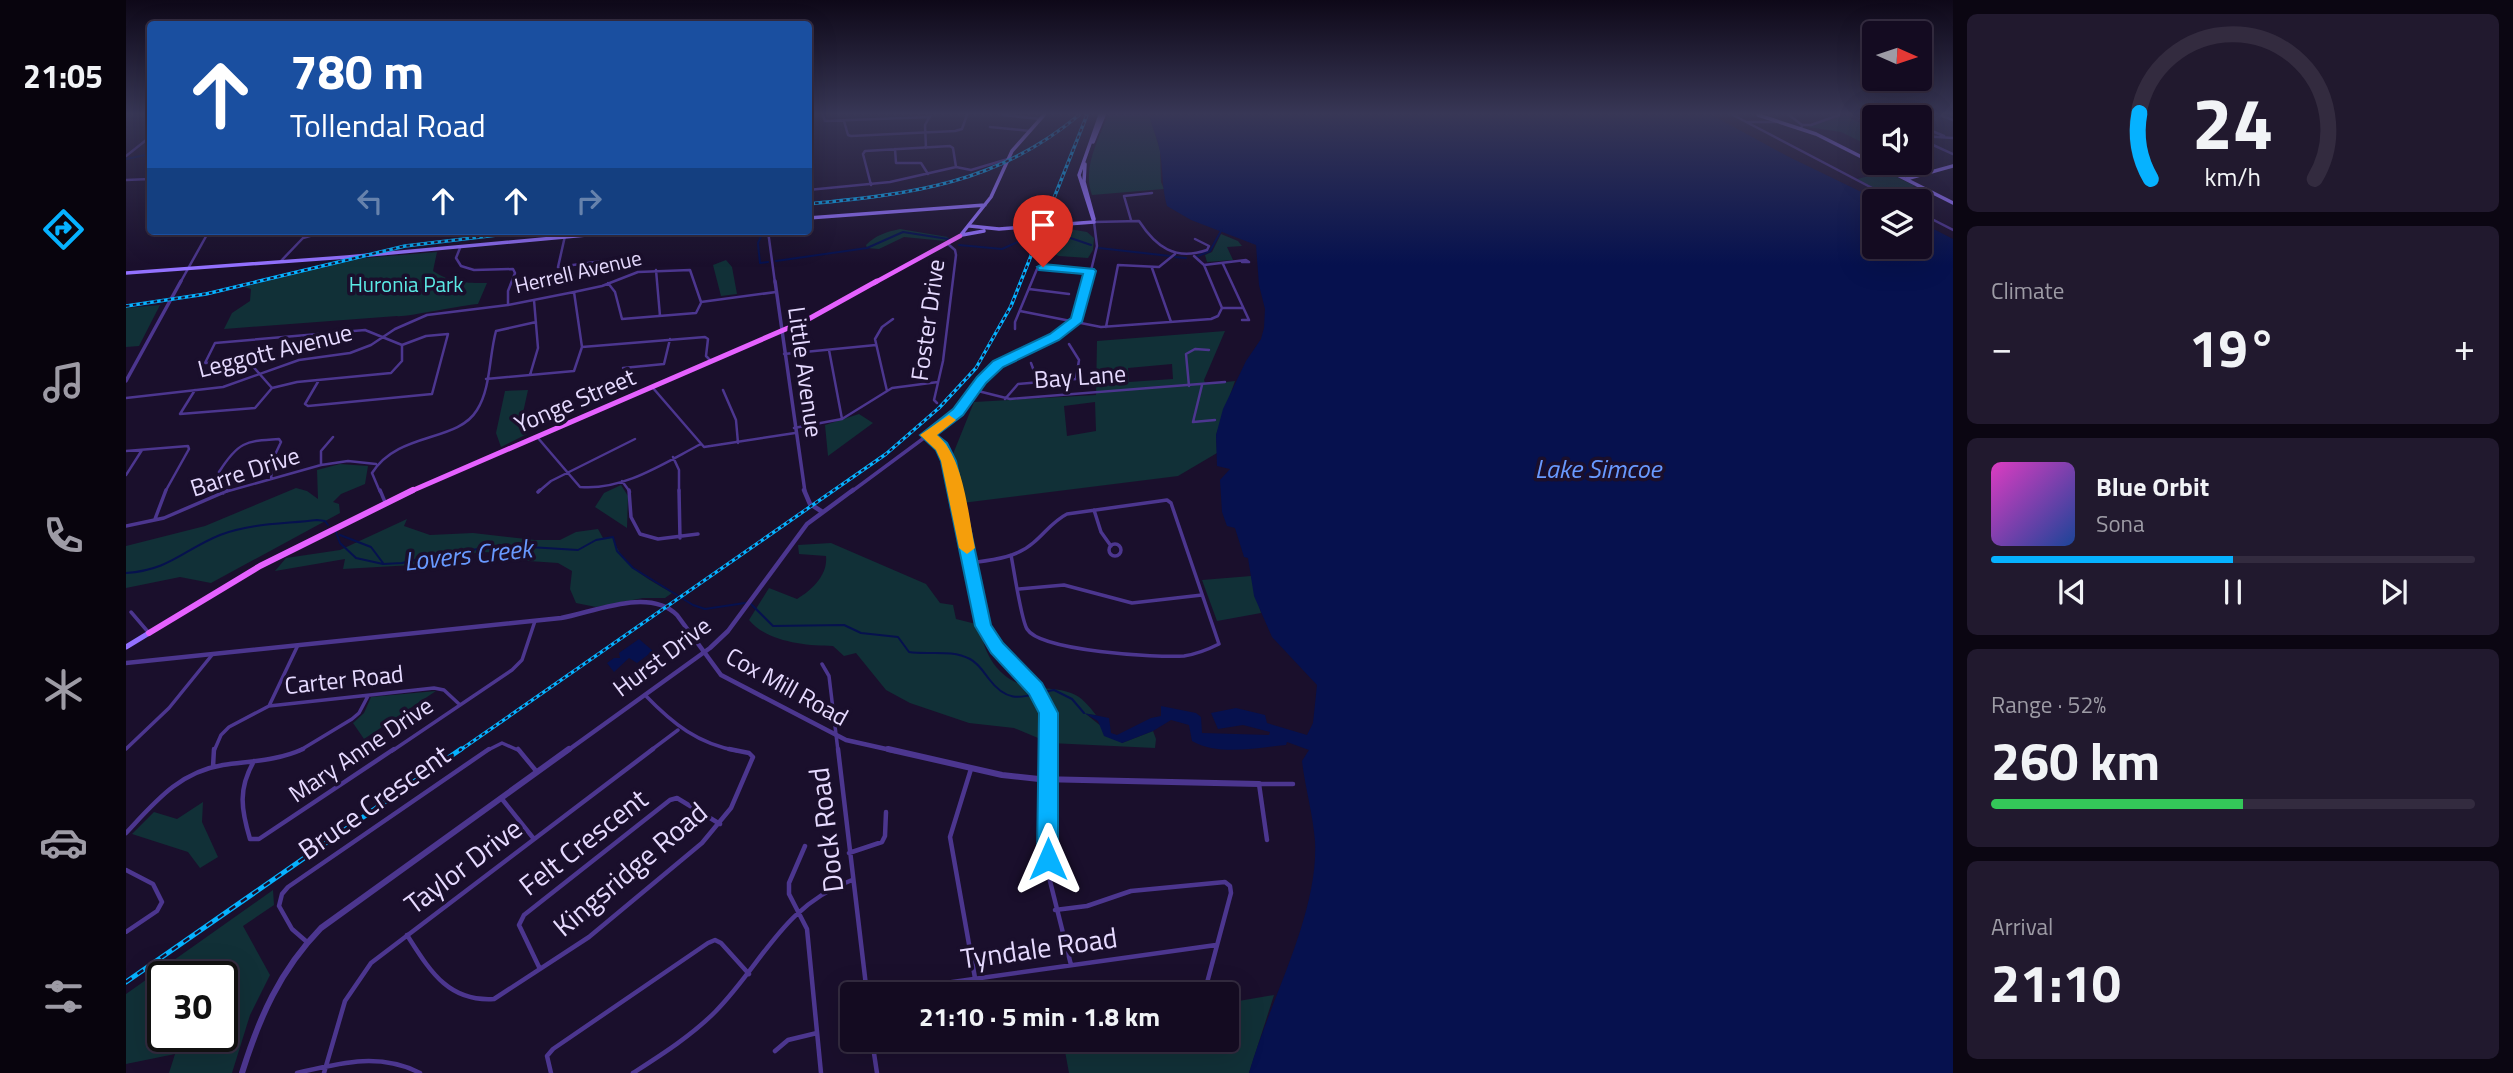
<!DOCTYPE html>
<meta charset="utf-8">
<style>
body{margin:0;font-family:"Titillium Web",sans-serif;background:#21192e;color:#f1f3f6;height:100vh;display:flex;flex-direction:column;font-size:26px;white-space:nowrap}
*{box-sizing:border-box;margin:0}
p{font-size:23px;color:#9d9ba5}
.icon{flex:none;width:38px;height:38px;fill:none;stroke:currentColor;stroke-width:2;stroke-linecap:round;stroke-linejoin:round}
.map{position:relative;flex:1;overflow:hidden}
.details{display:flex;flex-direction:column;gap:14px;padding:14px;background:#0b0612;width:560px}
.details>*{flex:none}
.hud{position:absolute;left:21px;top:21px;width:665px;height:214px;border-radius:7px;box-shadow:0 7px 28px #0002,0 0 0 2px #332b3f;background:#1a4fa0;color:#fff;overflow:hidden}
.needle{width:46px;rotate:93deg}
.buttons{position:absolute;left:1736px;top:21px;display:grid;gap:14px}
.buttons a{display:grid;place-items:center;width:70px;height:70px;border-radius:7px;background:#140b21;box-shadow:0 7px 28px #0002,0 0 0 2px #332b3f;font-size:35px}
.speed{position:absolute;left:21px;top:961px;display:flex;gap:14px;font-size:35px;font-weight:700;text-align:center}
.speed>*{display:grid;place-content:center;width:91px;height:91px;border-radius:50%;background:#140b21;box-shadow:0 7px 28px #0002,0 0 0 2px #332b3f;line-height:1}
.speed .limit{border:4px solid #111;border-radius:10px;background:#fff;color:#111}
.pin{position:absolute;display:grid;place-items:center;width:60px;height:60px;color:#fff;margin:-72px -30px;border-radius:50% 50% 50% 0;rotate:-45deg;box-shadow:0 0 7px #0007}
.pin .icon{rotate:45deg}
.me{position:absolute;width:77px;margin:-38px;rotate:0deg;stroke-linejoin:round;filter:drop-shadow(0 0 5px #0008)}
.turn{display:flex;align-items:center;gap:24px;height:147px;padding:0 28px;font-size:32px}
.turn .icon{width:91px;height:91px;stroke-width:2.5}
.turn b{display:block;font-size:49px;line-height:60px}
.lanes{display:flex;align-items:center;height:66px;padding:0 28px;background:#0003;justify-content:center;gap:35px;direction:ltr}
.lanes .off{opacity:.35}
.big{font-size:52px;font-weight:700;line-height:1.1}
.details .widget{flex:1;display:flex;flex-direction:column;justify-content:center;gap:10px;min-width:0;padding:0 24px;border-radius:10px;background:#21192e}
.details .dial{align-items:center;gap:0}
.dial svg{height:182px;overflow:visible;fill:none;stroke:#332b3f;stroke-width:7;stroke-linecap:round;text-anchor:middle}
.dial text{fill:#f1f3f6;stroke:none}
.song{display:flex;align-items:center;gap:21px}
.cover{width:84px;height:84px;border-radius:10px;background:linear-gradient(135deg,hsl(310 70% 55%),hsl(220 70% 35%))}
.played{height:7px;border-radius:4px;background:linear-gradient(90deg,#06b2ff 50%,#332b3f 50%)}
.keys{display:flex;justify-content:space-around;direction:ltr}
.heat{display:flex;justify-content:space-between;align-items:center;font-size:38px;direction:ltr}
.charge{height:10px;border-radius:5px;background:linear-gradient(90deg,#34c759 52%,#332b3f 0)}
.trip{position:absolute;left:714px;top:982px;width:399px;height:70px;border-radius:7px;background:#140b21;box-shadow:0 7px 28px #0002,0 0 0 2px #332b3f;font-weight:700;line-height:70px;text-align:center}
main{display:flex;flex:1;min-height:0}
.dock{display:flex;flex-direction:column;width:126px;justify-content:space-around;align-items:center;background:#08040d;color:#9d9ba5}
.dock .icon{width:49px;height:49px}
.dock .selected{color:#06b2ff}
.dock b{font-size:32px;color:#f1f3f6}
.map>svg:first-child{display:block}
.green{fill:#113037;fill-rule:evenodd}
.water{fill:#06114e}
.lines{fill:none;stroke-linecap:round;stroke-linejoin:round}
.stream{stroke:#06114e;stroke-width:2}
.minor-far2{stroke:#4c368f;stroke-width:2.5}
.minor-far1{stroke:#4c368f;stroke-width:3.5}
.minor{stroke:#4c368f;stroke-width:4.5}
.tertiary-far3{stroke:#4c368f;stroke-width:2.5}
.tertiary-far2{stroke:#4c368f;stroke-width:3.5}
.tertiary-far1{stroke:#4c368f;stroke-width:4.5}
.tertiary{stroke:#4c368f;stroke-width:6}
.secondary-far1{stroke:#9371ff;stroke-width:3.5}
.secondary{stroke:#9371ff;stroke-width:5}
.primary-far2{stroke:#e561ff;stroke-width:4.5}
.primary-far1{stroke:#e561ff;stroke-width:5}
.primary{stroke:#e561ff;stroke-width:6}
.rail-far1-casing{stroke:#06b2ff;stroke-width:3.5}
.rail-casing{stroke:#06b2ff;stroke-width:5}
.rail-far1{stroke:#1a0f2c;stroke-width:2;stroke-dasharray:3.5;stroke-linecap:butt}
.rail{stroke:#1a0f2c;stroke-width:2.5;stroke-dasharray:7;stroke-linecap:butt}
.route{fill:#06b2ff;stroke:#0474a6;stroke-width:2}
.slow{fill:#f59e0b}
.labels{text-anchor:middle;stroke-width:7;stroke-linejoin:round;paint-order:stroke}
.far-street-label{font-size:21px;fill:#e6daff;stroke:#1a0f2c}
.far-park-label{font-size:21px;fill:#5beae5;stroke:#1a0f2c}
.street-label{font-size:24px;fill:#e6daff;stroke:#1a0f2c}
.water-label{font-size:26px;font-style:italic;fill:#6899ff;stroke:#1a0f2c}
.near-street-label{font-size:28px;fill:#e6daff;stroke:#1a0f2c}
</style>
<main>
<nav class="dock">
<b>21:05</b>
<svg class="icon selected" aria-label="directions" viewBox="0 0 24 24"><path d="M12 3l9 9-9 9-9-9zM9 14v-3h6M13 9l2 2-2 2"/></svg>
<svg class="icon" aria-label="music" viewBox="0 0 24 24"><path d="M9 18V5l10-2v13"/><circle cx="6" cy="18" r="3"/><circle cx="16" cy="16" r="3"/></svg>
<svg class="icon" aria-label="phone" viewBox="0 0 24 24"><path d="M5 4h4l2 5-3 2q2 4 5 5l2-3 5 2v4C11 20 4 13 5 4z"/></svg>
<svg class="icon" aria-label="climate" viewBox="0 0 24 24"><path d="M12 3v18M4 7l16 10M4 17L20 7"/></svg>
<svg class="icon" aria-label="car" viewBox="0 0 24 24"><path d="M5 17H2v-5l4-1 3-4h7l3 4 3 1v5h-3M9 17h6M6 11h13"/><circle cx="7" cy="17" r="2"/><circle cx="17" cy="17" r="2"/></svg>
<svg class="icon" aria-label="filters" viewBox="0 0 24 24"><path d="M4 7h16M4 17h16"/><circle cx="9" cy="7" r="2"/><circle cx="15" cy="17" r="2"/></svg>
</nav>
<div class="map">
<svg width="1827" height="1073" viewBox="0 0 1827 1073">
<rect width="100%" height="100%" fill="#1a0f2c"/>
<!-- green -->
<path class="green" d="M982,115H1023L1034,150L1035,182L1038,189L966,195C956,168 972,141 982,115Z
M1718,115L1748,130V148L1715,132L1682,127Z
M1760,172L1789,186L1761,194L1731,179Z
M932,227L961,232L968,238L967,250L962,258L933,256L914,249L918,244L929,245L927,241L929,229Z
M774,229L822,237L819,241L778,237L753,249L741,248L740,245C750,235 760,232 774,229Z
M1095,234L1112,241L1116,246L1101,247L1107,260L1081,262L1079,255L1086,252Z
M311,252L307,271C325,283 340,283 361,283L352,304C337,305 276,318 271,316L98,329L106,313L124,301L125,289L118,287L226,259Z
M600,260L606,267L611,294L595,296L587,265Z
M34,305L13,346L0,347V308Z
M1099,331L1078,380L1079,383L1083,384L1109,381L1090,435L1091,453L1052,476L836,503L827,454L848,402L970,395L971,341ZM1046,364L1047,379L1003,382L1002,368ZM969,402L970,431L941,436L938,406Z
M402,390L395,422L401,434L375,447L370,433L379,391Z
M733,414L747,423L702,456L699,425Z
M214,464L242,466L239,484L215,494L207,502L213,504L214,513L85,583L54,577L0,588V546L79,526L170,488L181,491L192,499L191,470Z
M495,485L502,496L501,528L469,507L478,493Z
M281,519L278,526L304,535L347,533L409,540H434L450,532L472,529L477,538L487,537C494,565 522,579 546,593L539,598H517L470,607L450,603L444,589L446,571L432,563L388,560L386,553L355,552L287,565L217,569L219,559L149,571L160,558L214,550Z
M705,543L800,584L814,603L827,605L830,619L854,625C857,655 874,683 907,687C920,689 932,688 945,693C956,697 963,706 970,715L960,714L996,743L1027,731L1030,739L1029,748L924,743L888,728L843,723L784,703L760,690L730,653L718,656L707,646C680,646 641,642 623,620L643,588L671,599C686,590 702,575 700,556L673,554L672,545Z
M1125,576L1135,613L1091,621L1076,580Z
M310,691L238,739L227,723L238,713L245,697Z
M77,802L76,822L92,857L74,868L62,852L6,834L28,812L51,819Z
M147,890L148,905L117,926L144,975L124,1015L106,1073H43L49,1054L0,1064V994ZM96,976V1036H37V976Z
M1148,995L1123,1073H943L937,1040H1101V1003Z"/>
<!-- water -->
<path class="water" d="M1023,115H1586L1661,156L1754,201H1748V247H1794V222L1827,239V1073H1123C1143,1002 1193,914 1189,841C1187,814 1179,787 1176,761L1183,750L1161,742L1160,745C1130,748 1092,756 1066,741L1063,725L1045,720L1027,731L996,743L978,736L972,721L958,713L983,718L985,733L991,735L1025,718L1035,716V706L1070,713L1075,717L1076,733L1143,735L1144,732L1117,725L1092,729L1085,713L1110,708L1139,715L1141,723L1181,735L1187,723L1191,685L1146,637L1128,596L1122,558L1118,557L1109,528L1101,526L1096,512L1094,480L1104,469L1091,466L1090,435L1097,409L1120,361L1135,339L1138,328L1139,309L1133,285L1130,245L1065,220L1041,206C1036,189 1037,170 1034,152C1032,139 1026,127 1023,115Z
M513,639L527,651L511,663L503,658L488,672L481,663L488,658H494L493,653Z"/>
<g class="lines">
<!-- stream -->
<path class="stream" d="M0,159L24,154
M630,231L635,236L632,243
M916,232H927L965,245
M632,244L634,263L642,262
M833,245L876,249L912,233
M973,248L1044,256
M1072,256L1084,251L1096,229
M1049,257L1060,258
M650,261L741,248L777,232L822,239
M210,532L214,543L230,558L257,564L276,563L321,552L387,546L452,550L470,540L487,537L491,551L507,568L567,605L579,609L619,603
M214,535L245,547L257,563
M0,573C44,570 57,550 94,535C125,523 159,524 191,520L199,521L202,525
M625,604L647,626L718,625L735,633L772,637L783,652C803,655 825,649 844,659C852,663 857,671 863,679C884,707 900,695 928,690L946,699L958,713"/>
<!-- minor-far2 -->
<path class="minor-far2" d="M697,115L699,121L804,117
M877,115L915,119
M1607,115L1771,201
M1768,115L1774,117
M1814,115L1827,120
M718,121L722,135L725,136L829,131L836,129L841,115
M1622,122H1650
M1676,125H1685L1713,115
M1794,126L1818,136
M864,127L904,131
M1741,132H1748
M682,134H687
M1796,136L1827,138
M1797,136L1794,139L1827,154
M800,148L799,125L804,116
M769,149L770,163H795L802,174
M0,156L24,137
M0,180L24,179
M745,185L737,154L739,151L824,146L827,148L830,167
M682,190L764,182L830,167L845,170L882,159
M1763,195L1794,187
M1794,213L1827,230
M1005,220L998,196L1026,193
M968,222L1013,221C1030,247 1049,261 1081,250L1083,246L1069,239
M439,236L432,267L484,260
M334,248L330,258L335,266L348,270L387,269L389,273L382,291V305
M1068,256L1078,265L1096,308
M154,262L177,238L201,231
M1097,264L1123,320H1116
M1078,265L1120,260L1123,262H1116
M1026,268L1045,322
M530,270L534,316
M482,283L489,292L496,319L570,313L575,303
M903,289L943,294
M575,302L650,292
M1096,308H1117
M894,311L975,327L1085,319L1092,316L1096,308
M980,327L992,265L1033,267L1049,254
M889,329V322L911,269L964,271
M456,347L579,337L582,339L580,356L585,361
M703,350L716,419
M658,354L750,345
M905,363L912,382
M497,368L538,364L544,339
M404,375L412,348L408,300
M360,379L448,371L456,347L448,292
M193,380L179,404L182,406L306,394L322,334L300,336L276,345
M1076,385L1067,422L1089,420
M1063,386L1060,354L1069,349L1083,350
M146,388L123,362L79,363L89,343L239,330L276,345
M146,388L171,382L265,373L276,361V345
M527,388L578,447L669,433
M69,390L54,414L129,408L146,388
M597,390L610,420L612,443
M848,390L884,399L1099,382
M761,391L749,339L756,327L767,319
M0,398L97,387L173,360L224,353L245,345L269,329L301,315L382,305L448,292L476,286L512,272L564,270L575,302
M879,399L892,384L950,379L953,360L943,344
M811,403L808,400L817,361L830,255L829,250L822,244
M668,428L716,419L766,388L812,382
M412,438L454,487C497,491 538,463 575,444
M0,451L62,446L63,449L39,492
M547,457L553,470V492
M195,465V451L207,437
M0,475L16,450
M496,481L504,492
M97,492L93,472C112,442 119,441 153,439L155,442L147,459L145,479
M99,492L195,465L222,461L250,464
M254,492L246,473C273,431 331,443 351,410C365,388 363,356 370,331L410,322
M412,492L425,481L509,439"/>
<!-- minor-far1 -->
<path class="minor-far1" d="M96,490L97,493
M254,490L259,502
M503,490L505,517L514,534L532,539L572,534
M553,490L554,538
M412,492L414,490
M968,510L975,532L985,546
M29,519L40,490
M0,526L38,518L103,490
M983 550a6 6 0 1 1 12 0a6 6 0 1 1-12 0Z
M844,563C866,560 890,558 907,543C919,533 927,521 941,514L1041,500L1045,503L1093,644C1081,650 1071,654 1058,656C1031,658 914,651 901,629C895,619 888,570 885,555
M893,589L938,585L1006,603L1076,595
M5,612L23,633
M696,664L703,676L712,751
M519,695C547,724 572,744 612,751
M143,706L172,645
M0,749L43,708L86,655
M88,751L95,735L103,727L143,706L308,688L318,690L333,704
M173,751L226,719L233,713L242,696
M266,751L386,670L396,660L409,621
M360,751L376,743L394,751
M524,751L552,730"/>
<!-- minor -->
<path class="minor" d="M392,749L411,772
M712,749L741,994
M128,761C112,789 115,809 124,839H133L268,749
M87,767L88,749
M845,769L824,837L849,978
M921,779L923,877L945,965
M376,799L408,839
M0,833C29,802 53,772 97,765C124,761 151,761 177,749
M1141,840L1133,784H1167
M679,846L663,883V894L681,929L695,1073
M723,853L756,842L759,836L760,812
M0,870L27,884L36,902L31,911L0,932
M929,910L961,906L1005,891L1099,882L1104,886L1105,893L1078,994
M281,935C303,969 321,1002 368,999L463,937L576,843L605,808L627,757L623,753L603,749
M181,942L166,929L153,906L156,894L162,887L363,749
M414,969L393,925L398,915L544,800L551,798L594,824
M741,994L1090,945
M746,1040L751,1073
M649,1051L662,1040L691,1033
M171,1073C214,1063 253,1052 294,1073
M198,1073L219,1001L245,963L527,749
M425,1073L421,1056L427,1049L582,943L589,940L595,943L623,974
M507,1073C535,1055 565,1036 589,1012C638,962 655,907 726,880"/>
<!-- tertiary-far3 -->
<path class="tertiary-far3" d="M1663,115L1676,125L1675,129
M642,231L649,283
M54,283L83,231
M962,283L971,246L968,222"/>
<!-- tertiary-far2 -->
<path class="tertiary-far2" d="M649,281L679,492
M0,381L55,281
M802,435C821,451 824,468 829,492
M725,492L829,415L858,376L872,364L925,339L948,323L955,310L962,281"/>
<!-- tertiary-far1 -->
<path class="tertiary-far1" d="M678,490L684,504L695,511
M829,490C836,522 842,554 849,585C851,599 852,615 858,628C881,680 931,674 924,751
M0,663L435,618C468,612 523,587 551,615L595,675L720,740L769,751
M441,751L584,648L602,631L681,524L727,490"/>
<!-- tertiary -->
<path class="tertiary" d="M762,749L876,775L913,779L1133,784
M921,779L924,749
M116,1073C133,1018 154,970 195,928L443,749"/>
<!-- secondary-far1 -->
<path class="secondary-far1" d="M1632,115L1690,134L1827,203
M967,142L978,115
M959,164L958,182L968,219
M1780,179L1827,166
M682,218L859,205
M968,222L953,175L974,115
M844,226L873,229L968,222
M836,235L858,231
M834,236L865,197L886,151L918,115
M0,273L221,257L504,231"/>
<!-- secondary -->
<path class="secondary" d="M0,647L23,633"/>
<!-- primary-far2 -->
<path class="primary-far2" d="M748,283L834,236"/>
<!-- primary-far1 -->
<path class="primary-far1" d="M679,321L751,281
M283,492L676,322"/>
<!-- primary -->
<path class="primary" d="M23,633L134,566L287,490"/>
<!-- rail-far1 casing -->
<g class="rail-far1-casing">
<path id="rail-far1" d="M682,204C785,194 871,184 953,115
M0,306L80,294L279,246L404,231
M333,751L760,454L813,408L850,368L885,306L961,115"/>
</g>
<!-- rail casing -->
<g class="rail-casing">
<path id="rail" d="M0,982L335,749"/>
</g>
<!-- rail-far1 -->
<use href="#rail-far1" class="rail-far1"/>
<!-- rail -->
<use href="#rail" class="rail"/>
</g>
<!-- sky -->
<linearGradient id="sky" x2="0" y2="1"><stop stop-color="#0e0818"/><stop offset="0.43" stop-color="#383756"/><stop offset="1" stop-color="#383756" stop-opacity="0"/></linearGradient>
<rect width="1827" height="265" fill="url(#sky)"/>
<!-- route -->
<path class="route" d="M917,264L968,269L970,271L956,322L933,340L877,367L860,383L837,415L811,435L821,443L830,461L865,625L877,643L916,683L932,713V859L929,866L922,869L914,866L911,859L913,713L903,694L865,653L849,626L815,461L810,450L794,435L827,409L851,377L867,361L924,334L945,318L957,274L913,270L911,267Z"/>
<!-- slow -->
<path class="slow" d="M823,415L830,420L811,435C838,457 842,514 849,548L841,554L833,548L815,461L810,450L794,435Z"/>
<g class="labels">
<!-- far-street labels -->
<g class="far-street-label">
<text transform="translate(452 272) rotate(-13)" y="7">Herrell Avenue</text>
</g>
<!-- far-park labels -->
<g class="far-park-label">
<text x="280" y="292">Huronia Park</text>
</g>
<!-- street labels -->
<g class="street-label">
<text transform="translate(802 320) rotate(-82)" y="8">Foster Drive</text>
<text transform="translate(149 351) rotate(-14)" y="8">Leggott Avenue</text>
<text transform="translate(679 372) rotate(82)" y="8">Little Avenue</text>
<text transform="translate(954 377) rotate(-4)" y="8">Bay Lane</text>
<text transform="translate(449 401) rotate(-23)" y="8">Yonge Street</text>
<text transform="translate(119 472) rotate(-18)" y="8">Barre Drive</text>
<text transform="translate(536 657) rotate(-37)" y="8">Hurst Drive</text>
<text transform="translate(218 680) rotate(-6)" y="8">Carter Road</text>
<text transform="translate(661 687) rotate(29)" y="8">Cox Mill Road</text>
<text transform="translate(235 750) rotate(-34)" y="8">Mary Anne Drive</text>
</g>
<!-- water labels -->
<g class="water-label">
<text x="1472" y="478">Lake Simcoe</text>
<text transform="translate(342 555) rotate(-6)" y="9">Lovers Creek</text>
</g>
<!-- near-street labels -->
<g class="near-street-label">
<text transform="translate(248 802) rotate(-35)" y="10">Bruce Crescent</text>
<text transform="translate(700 830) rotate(-97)" y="10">Dock Road</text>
<text transform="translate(457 842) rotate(-38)" y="10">Felt Crescent</text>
<text transform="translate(337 866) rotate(-37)" y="10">Taylor Drive</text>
<text transform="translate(504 869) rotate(-40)" y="10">Kingsridge Road</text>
<text transform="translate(913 948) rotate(-8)" y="10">Tyndale Road</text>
</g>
</g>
</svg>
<div class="buttons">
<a><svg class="needle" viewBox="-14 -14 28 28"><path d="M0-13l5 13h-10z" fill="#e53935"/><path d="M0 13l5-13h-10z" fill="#9d9ba5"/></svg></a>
<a><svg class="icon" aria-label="sound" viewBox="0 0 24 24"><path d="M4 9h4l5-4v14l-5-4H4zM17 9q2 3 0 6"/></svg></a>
<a><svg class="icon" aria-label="layers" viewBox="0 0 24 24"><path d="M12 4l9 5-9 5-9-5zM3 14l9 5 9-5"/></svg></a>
</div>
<div class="speed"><div class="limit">30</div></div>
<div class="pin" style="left:917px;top:267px;background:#d93025"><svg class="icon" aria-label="arrive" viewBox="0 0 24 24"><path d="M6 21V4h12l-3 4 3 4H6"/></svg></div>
<svg class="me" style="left:922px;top:859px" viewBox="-20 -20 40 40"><path d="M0-17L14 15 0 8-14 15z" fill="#06b2ff" stroke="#fff" stroke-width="4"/></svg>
<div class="trip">21:10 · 5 min · 1.8 km</div>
<div class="hud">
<div class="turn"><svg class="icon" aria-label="ahead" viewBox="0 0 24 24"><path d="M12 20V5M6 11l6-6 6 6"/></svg><div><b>780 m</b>Tollendal Road</div></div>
<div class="lanes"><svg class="icon off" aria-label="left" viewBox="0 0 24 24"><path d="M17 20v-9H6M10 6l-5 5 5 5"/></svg><svg class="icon" aria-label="ahead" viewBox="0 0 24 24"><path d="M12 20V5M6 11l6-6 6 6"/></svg><svg class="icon" aria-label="ahead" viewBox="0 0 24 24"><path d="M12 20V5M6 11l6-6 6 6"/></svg><svg class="icon off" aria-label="right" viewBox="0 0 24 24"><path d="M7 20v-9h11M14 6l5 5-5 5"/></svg></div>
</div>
</div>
<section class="details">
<div class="widget dial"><svg viewBox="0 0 100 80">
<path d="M14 69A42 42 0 1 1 86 69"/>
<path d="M14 69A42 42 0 0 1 9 40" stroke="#06b2ff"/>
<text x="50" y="56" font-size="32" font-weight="700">24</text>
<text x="50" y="72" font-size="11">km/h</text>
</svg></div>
<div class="widget"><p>Climate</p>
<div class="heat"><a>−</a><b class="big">19°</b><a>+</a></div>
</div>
<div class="widget">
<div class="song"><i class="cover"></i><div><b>Blue Orbit</b><p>Sona</p></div></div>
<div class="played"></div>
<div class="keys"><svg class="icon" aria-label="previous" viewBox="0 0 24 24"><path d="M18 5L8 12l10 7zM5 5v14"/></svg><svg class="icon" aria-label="pause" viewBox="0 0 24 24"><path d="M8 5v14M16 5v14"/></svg><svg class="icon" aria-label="next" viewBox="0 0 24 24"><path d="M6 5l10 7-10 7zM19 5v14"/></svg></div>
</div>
<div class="widget"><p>Range · 52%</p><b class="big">260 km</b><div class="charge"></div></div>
<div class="widget"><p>Arrival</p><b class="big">21:10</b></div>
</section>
</main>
